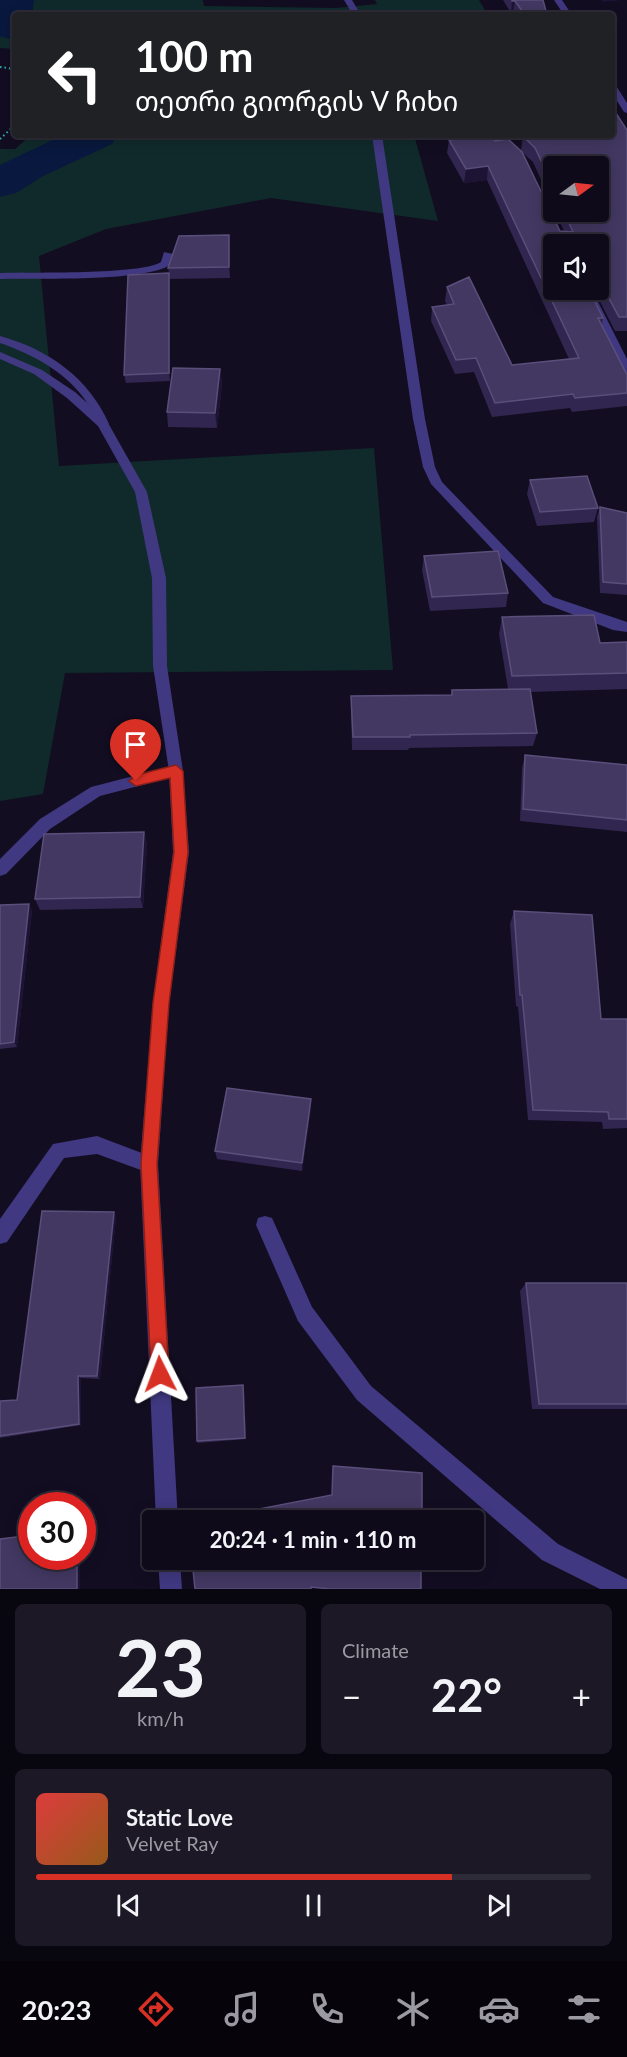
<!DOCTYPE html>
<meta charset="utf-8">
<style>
body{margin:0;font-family:Lato,"Noto Sans Georgian",sans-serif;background:#1c1826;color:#f1f3f6;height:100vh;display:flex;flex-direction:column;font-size:22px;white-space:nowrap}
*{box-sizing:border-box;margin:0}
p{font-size:20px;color:#9b9aa2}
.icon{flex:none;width:33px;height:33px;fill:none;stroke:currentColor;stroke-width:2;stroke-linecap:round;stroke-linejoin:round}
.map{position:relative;height:1589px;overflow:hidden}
.drawer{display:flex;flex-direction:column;gap:15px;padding:15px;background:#08060e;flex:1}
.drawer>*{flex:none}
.banner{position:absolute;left:12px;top:12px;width:603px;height:126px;border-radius:6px;box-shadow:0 3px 15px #0003,0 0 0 2px #2e2b38;background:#202124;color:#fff;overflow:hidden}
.needle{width:39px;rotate:75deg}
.buttons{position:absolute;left:543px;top:156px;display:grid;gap:12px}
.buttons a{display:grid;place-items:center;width:66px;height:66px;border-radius:6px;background:#0e0a19;box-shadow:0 3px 15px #0003,0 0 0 2px #2e2b38;font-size:30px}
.speed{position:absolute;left:18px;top:1492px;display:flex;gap:12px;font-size:30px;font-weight:700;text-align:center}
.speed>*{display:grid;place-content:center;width:78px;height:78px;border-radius:50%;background:#0e0a19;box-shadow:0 3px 15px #0003,0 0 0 2px #2e2b38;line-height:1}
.speed .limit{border:9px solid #d22;background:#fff;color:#111}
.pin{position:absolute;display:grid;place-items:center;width:51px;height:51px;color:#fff;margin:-62px -26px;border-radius:50% 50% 50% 0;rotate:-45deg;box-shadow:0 0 6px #0007}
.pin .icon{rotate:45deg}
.me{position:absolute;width:66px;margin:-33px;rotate:357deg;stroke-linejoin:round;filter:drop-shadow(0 0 4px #0008)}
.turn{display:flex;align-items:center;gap:21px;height:126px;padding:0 24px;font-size:27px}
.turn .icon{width:78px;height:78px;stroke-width:2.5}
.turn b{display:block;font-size:42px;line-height:51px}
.big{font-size:45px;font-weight:700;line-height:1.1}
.drawer .widget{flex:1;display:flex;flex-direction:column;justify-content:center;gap:9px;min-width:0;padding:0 21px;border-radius:9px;background:#1c1826}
.drawer .dial{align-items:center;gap:0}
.dial b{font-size:78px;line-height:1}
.song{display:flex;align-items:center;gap:18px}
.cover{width:72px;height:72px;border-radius:9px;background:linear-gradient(135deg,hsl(0 70% 55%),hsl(30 70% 35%))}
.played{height:6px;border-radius:3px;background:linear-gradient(90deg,#d93025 75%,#2e2b38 75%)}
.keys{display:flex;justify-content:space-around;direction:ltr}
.heat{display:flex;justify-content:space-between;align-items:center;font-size:33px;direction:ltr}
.drawer .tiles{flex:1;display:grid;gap:15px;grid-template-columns:1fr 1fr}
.widget:last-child{grid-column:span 2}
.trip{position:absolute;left:142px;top:1510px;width:342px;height:60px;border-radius:6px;background:#0e0a19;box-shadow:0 3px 15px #0003,0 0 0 2px #2e2b38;font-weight:700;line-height:60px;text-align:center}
.tabs{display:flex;height:96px;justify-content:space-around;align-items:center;background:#06040a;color:#9b9aa2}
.tabs .icon{width:42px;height:42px}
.tabs .on{color:#d93025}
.tabs b{font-size:27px;color:#f1f3f6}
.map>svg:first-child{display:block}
.green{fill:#102a2b}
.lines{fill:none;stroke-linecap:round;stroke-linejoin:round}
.river{fill:#09183e;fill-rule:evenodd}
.path{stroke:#2db0b3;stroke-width:2;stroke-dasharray:1.5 3;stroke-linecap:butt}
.service{fill:#403880;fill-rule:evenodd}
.minor{fill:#403880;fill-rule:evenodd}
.wall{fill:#31264f;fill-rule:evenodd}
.shaded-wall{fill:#1d1435}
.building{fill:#423862;stroke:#5a4f7b;stroke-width:1.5}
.route{fill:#d93025;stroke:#8d1f18;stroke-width:1.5}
</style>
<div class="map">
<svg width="627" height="1589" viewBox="0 0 627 1589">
<rect width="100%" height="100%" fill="#120d21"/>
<!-- green -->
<path class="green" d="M0,0H203L204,6L336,8L377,4L375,0H479L488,15H15V49L0,48Z
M31,135H414L438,221L271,198L106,229L39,256L59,466L374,448L393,670L65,673L43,794L0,801V149H15Z"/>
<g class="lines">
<!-- river -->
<path class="river" d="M0,0H34L32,15H15V41L0,36Z
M63,135H118L112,144L43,176L16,193L0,197V165Z"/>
<!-- path -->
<path class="path" d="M0,67L15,69
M0,139L15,125"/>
<!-- service -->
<path class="service" d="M372,135H382L425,419L435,467L442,482L553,597L627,622V632L613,630L543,603L431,484L423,467L413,419Z
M164,252L173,254L170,265C144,282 35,278 0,279V273C30,272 141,275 161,262Z
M0,336C48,349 89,378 109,424L107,427H99C93,417 90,406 83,397C63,370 31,354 0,343Z
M176,765L181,767L183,771L181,775L100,796L50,829L6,874L0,876V859L40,819L91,787Z
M97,1136L155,1158L158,1164L155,1170L149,1173L97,1154L64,1158L7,1242L0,1244V1219L53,1144Z
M265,1216L272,1218L312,1307L371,1386L558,1544L627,1579V1589H600L542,1560L357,1400L298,1321L256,1225L258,1218Z"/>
<!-- minor -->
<path class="minor" d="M344,0H352L361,15H353Z
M554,0H562L572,15H564Z
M612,83L615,84L627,103V113L624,112L612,93Z
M491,135H501L521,153L513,155Z
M582,290H592L627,359V373L621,370Z
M0,352L42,370L75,392L107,421L147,492L166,578L167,666L183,771L189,852L169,1003L158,1164L178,1521H156L140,1164L153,1003L173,852L169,771L153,666L152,578L135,492L98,426L67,398L34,374L0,359Z
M158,1560H180L182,1589H160Z"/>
</g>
<!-- wall -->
<path class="wall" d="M503,0H543L547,15H515L513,13H511Z
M627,130V331H615L594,290H598V244H554L603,318L602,325L627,375V406L572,412L570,408L492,417L474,372L455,374L431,321L432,307L447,305L445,301L447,287L512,365L569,359L487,180L464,183L447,153L449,140L495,141L521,150L523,136ZM522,152L533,162L554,208V166L598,212H555L564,231H560Z
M230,247V278L170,279V381L126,383L124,375L169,273L168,268Z
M220,369L222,383L217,428L168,427L167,412Z
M530,480L598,508L594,522L537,526L527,494Z
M600,507L627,513V595L600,593L597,517Z
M424,556L508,593L506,607L430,611L422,570Z
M502,617L600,643L627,642V689L530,692L537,733L533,746L409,748L408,750H352L351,709V696L451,695L452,690L508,689L499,634Z
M525,755L627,765V832L520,821L522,768Z
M144,832L147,844L143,908L40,910L35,899Z
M0,905L32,910L17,1047L0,1049Z
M514,911L601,1019H627V1128L603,1129L602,1122L528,1120L518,1007L516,1006L510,924Z
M311,1108L302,1171L217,1159L215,1151Z
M116,1216L100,1379L81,1378V1425L0,1438V1401L17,1400Z
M526,1283H627V1409H532L520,1291Z
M244,1387L246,1439L198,1443L197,1441Z"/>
<!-- shaded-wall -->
<path class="shaded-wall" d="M602,0H623L602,2Z
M512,1H515L513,13H511Z
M488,166L487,180L464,183L466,169Z
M229,235L230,247V278L229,267Z
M169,273L170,281V381L169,373Z
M220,369L222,383L217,428L215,413Z
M144,832L147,844L143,908L140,897Z
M29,904L32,910L17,1047L14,1042Z
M311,1099V1108L302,1171V1163Z
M114,1212L116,1216L100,1379L97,1376Z
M78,1376L81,1378V1425L79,1424Z
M243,1385L244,1387L246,1439L245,1438Z
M77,1557H80V1589H77Z"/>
<!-- building -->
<path class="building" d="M512,0H543L547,15H525L515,1H512Z
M612,107L627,130V317H619L598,278V244H554V290H589L603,318H598L627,375V393L575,398L573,394L495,403L476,358L456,360L432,307L454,304L447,287L469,277L512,365L579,358L488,166L466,169L449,140L487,135H491L495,141L508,139L522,152L560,231L573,232L564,212H598V166H554V188L535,148L523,136L533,135H612Z
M229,235V267L168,268L179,236Z
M169,273V373L124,375L128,275Z
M173,368L220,369L215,413L167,412Z
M587,476L598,508L540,512L530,480Z
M600,507L627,513V584L603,582Z
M498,551L508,593L432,597L424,556Z
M594,615L600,643L627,642V673L512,676L502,617Z
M530,689L537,733L410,735V737H353L351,696L452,695V690Z
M525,755L627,765V820L523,809Z
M144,832L140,897L35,899L44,834Z
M29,904L14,1042L0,1044V905Z
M514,911L592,915L601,1019H627V1119H609L608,1112L533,1110L522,995H520Z
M227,1088L311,1099L302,1163L215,1151Z
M42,1211L114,1212L97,1376H78L79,1424L0,1436V1401L17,1400Z
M526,1283H627V1404H539Z
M243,1385L245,1438L197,1441L196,1388Z
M333,1466L422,1473V1521H196L332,1495Z
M32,1535V1557H77V1589H0V1539Z
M192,1560H421V1589H330L311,1587V1589H195Z"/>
<!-- route -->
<path class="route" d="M176,765L183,771L188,852L169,1003L157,1164L169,1374L166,1380L160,1383L153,1380L151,1374L141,1164L153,1003L174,852L170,778L136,786L129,781L136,775Z"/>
</svg>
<div class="buttons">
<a><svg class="needle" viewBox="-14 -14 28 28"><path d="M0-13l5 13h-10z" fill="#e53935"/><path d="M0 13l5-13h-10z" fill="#9b9aa2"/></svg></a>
<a><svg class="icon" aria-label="sound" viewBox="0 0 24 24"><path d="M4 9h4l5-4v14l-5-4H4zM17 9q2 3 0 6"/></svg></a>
</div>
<div class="speed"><div class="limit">30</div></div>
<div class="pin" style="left:136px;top:781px;background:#d93025"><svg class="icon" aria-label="arrive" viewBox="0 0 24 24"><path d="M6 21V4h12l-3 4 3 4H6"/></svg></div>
<svg class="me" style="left:160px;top:1374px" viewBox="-20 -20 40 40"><path d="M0-17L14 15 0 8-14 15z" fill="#d93025" stroke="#fff" stroke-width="4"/></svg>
<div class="trip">20:24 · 1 min · 110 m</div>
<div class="banner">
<div class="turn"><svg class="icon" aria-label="left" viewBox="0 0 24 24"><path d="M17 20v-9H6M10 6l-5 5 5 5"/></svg><div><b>100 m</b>თეთრი გიორგის V ჩიხი</div></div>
</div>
</div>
<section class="drawer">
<div class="tiles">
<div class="widget dial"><b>23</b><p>km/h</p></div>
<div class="widget"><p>Climate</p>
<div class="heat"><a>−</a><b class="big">22°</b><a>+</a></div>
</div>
<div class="widget">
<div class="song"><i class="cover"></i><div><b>Static Love</b><p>Velvet Ray</p></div></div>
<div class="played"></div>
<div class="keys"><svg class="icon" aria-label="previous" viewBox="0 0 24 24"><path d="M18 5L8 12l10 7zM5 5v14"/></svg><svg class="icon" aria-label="pause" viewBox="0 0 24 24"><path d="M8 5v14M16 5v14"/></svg><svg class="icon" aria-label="next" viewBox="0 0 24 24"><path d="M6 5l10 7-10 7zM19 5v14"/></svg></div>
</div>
</div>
</section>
<nav class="tabs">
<b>20:23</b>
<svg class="icon on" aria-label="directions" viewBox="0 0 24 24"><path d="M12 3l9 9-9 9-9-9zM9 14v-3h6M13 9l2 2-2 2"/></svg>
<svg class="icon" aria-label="music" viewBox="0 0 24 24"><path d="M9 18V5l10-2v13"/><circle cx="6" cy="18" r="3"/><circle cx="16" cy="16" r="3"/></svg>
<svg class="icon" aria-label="phone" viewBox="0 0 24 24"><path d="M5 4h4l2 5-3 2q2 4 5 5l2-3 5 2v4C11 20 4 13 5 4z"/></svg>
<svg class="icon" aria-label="climate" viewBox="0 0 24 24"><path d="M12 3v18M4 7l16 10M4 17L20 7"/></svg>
<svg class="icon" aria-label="car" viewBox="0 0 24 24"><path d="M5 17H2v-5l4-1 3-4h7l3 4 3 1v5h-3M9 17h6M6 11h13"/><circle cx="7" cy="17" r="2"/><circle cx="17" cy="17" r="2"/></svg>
<svg class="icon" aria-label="filters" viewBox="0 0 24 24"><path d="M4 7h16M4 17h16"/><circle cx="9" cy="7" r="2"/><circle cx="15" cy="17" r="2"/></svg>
</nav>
